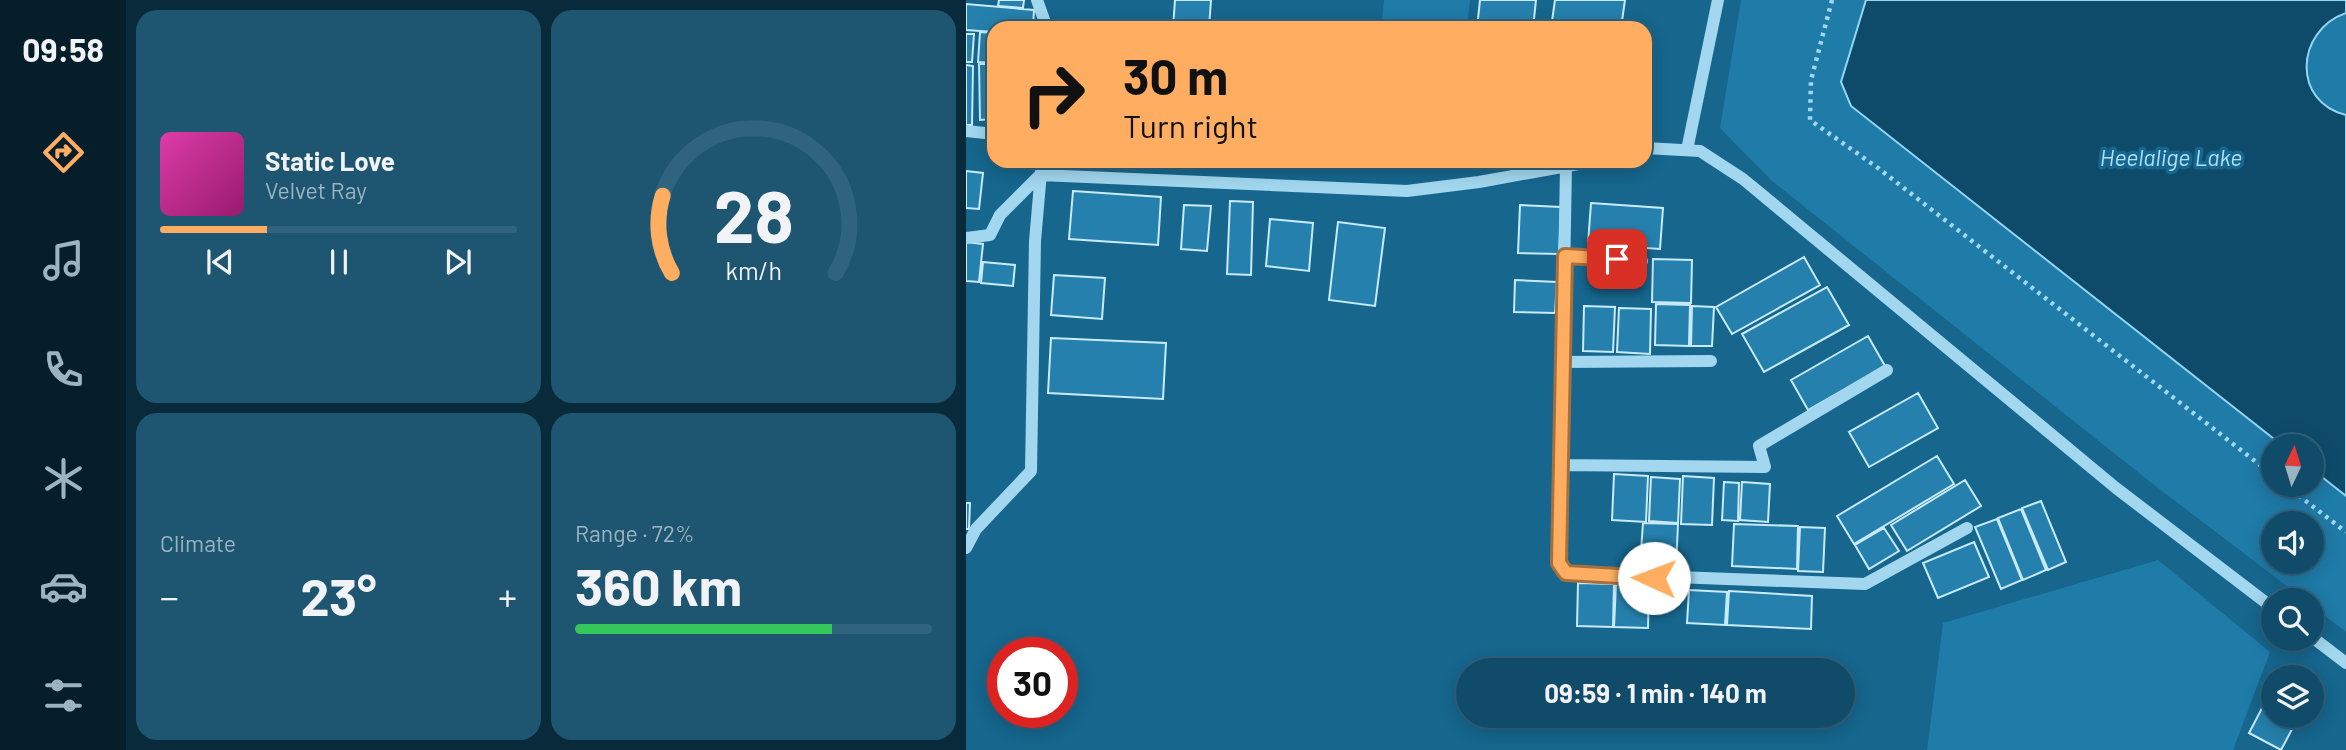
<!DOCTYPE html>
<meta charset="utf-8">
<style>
body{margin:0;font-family:Barlow,sans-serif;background:#1e5672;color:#f1f3f6;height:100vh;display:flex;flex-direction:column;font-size:26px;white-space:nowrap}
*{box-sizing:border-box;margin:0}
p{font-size:23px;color:#9cb4c1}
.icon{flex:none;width:38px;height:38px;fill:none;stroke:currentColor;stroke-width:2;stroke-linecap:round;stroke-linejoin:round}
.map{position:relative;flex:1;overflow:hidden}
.panel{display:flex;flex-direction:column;gap:10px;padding:10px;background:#092a3a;width:840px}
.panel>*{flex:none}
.top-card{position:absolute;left:21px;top:21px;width:665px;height:147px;border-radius:21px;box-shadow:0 4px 18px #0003,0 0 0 2px #30637e;background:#ffad60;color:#111;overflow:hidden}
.needle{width:46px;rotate:4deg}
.fabs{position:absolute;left:1295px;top:434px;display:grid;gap:14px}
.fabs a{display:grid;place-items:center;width:63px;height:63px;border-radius:50%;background:#104c6a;box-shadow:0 4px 18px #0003,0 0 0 2px #30637e;font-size:35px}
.speed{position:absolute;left:21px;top:637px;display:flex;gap:14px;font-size:35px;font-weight:700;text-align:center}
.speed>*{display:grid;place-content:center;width:91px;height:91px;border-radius:50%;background:#104c6a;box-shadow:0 4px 18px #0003,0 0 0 2px #30637e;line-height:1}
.speed .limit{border:10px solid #d22;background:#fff;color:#111}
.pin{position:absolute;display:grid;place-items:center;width:60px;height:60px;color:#fff;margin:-30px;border-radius:14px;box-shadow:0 4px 10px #0006}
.me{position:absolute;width:77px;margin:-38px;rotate:272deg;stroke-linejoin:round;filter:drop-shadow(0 0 5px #0008)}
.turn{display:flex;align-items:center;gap:24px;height:147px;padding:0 21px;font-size:32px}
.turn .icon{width:91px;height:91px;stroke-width:2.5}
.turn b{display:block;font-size:49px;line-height:60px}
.big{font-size:52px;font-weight:700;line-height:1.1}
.panel .widget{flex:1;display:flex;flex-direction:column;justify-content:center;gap:10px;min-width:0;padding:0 24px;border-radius:21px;background:#1e5672}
.panel .dial{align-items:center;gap:0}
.dial svg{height:182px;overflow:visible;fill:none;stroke:#30637e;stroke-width:7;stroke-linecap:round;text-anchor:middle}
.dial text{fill:#f1f3f6;stroke:none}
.song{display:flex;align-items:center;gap:21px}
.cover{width:84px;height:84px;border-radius:10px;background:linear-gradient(135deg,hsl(320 70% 55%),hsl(320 70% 35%))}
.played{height:7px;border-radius:4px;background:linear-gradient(90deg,#ffad60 30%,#30637e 30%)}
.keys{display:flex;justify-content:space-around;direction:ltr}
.heat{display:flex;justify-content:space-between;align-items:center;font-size:38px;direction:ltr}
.charge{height:10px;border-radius:5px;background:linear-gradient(90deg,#34c759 72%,#30637e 0)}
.panel .tiles{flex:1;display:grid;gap:10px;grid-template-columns:repeat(2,1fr)}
.trip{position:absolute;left:490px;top:658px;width:399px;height:70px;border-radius:35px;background:#104c6a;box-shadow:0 4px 18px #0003,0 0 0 2px #30637e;font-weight:700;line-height:70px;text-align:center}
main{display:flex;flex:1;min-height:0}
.tabs{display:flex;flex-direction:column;width:126px;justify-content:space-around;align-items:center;background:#061e2a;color:#9cb4c1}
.tabs .icon{width:49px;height:49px}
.tabs .active{color:#ffad60}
.tabs b{font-size:32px;color:#f1f3f6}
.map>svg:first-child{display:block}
.green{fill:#1f7ba8;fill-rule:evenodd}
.water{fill:#0e4b6b;stroke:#94d5f2;stroke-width:2}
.building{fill:#2580ad;stroke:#c8ebfb;stroke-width:2}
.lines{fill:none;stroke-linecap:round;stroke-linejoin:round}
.path{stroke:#a2d7ef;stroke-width:4.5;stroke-dasharray:3.5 5;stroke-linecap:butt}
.minor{stroke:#a2d7ef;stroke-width:12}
.route-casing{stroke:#a6703e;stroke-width:18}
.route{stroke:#ffad60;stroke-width:12}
.labels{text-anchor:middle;stroke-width:7;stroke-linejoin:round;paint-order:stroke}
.water-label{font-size:23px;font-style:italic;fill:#aee0f7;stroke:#16668e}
</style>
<main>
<nav class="tabs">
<b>09:58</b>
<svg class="icon active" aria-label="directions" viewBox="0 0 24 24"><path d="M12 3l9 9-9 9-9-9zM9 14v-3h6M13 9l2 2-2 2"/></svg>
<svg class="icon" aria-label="music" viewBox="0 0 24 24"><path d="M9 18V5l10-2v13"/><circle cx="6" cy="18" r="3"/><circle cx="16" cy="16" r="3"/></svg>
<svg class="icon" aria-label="phone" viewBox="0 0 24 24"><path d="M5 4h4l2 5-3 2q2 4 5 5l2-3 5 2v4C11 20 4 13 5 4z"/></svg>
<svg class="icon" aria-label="climate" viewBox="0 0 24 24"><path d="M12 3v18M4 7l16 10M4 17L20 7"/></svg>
<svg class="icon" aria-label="car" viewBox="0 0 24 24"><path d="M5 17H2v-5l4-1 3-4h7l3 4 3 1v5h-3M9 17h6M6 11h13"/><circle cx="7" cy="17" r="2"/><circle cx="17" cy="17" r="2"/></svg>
<svg class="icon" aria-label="filters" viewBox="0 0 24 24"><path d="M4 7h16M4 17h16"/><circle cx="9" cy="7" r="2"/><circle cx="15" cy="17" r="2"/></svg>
</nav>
<section class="panel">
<div class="tiles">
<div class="widget">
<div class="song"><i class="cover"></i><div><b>Static Love</b><p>Velvet Ray</p></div></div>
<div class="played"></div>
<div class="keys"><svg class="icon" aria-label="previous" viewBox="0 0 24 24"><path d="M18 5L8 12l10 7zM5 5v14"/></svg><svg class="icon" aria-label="pause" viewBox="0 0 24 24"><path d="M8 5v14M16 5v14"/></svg><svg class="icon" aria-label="next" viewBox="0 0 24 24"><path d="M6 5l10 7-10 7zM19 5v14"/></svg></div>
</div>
<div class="widget dial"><svg viewBox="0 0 100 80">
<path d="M14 69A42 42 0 1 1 86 69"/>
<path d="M14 69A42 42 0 0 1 10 35" stroke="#ffad60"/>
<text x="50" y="56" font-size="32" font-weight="700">28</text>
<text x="50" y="72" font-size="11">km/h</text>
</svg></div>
<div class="widget"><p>Climate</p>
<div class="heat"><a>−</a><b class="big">23°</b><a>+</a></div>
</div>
<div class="widget"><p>Range · 72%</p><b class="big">360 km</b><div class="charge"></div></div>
</div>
</section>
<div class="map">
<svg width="1380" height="750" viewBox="0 0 1380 750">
<rect width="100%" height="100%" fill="#16668e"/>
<!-- green -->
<path class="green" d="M418,0H504L501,28H415Z
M775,0H900L875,82L885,106L1317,446H1307V485H1346V469L1380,496V632L1346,606V600H1339L1183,481L806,181L754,128ZM1307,523H1346V562H1307Z
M1380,13V115C1326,102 1329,31 1380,13Z
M1192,560L1304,652L1267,750H961L977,623Z"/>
<!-- water -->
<path class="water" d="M900,0H1380V13C1329,31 1326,102 1380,115V496L1346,469V446H1317L885,106L875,82Z"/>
<!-- building -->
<path class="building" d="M33,0H58L57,8L32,6Z
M209,0H245L243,28H207Z
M514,0H570L567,28H511Z
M589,0H659L655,28H585Z
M0,4L68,10L67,28H28V32L0,30Z
M14,32L28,33V63L12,62Z
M0,34H8L6,62H0Z
M13,64H28V119L14,120Z
M0,65L7,66L6,125H0Z
M0,171L17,173L13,209L0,208Z
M107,191L195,197L192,245L103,239Z
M264,201L287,202L285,275L261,274Z
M625,203L697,208L694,249L622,244Z
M218,205L245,206L241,251L215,249Z
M554,205L595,207L593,254L552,253Z
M304,219L347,223L343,271L300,266Z
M372,222L419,228L409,306L363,300Z
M0,242L17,244L13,282L0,281Z
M838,257L854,285L766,334L750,307Z
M687,259L726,260L725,303L686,302Z
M17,262L49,265L47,286L15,283Z
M88,275L139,278L136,319L85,315Z
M549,280L591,282L589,313L548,312Z
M861,287L883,325L798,372L776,334Z
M690,304L724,305L723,346L689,345Z
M618,306L649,307L647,352L617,351Z
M726,306L748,307L746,346H725Z
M653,308L685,309L684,354L651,352Z
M902,336L919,366L842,410L825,380Z
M85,338L200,343L197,399L82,393Z
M952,393L972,428L903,467L883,432Z
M971,456L988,484L888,544L871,516Z
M648,474L682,476L680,522L646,520Z
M717,476L748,478L746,525L715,524Z
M685,477L714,479L712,523L683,521Z
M999,480L1015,506L941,551L925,525Z
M758,482L773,483L772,521L756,520Z
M776,482L804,484L802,522L774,520Z
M1075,501L1100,562L1082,570L1056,508Z
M0,503H4L3,529H0Z
M1055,509L1080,570L1057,580L1032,518Z
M1031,519L1056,580L1035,589L1009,527Z
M677,523L712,524L710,567L674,565Z
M768,524L832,526L831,569L766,566Z
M834,527L859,528L857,572L832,571Z
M918,528L933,551L903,569L889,545Z
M1008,542L1023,577L972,598L957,563Z
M612,583L648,584L647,627L611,626Z
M650,584L683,585L682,628L648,627Z
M723,590L761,592L759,625L721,623Z
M763,591L846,596L845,629L761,625Z
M1307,687V716H1333L1315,750L1283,733Z"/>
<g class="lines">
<!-- path -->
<path class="path" d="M866,0L845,80L844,120L912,168L1307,475
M1319,485L1380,532"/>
<!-- minor -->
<path class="minor" d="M71,0L81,28
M0,131L28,134
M679,148L734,151L777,179L1150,488L1307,608
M721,150L752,0
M600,166L593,563L600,573L899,584L1001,528
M0,238L24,235L34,215L74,175L441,191L513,182L629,161
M599,256L676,261
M596,362L745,361
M594,465L799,467L793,446L921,370
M0,548L10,529L65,471L69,241L76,161
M1346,637L1380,663"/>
</g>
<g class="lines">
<!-- route casing -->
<g class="route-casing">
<path id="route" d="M651,259L599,256L593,563L600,573L688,578"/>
</g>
<!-- route -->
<use href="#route" class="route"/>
</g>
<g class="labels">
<!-- water labels -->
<g class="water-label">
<text x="1205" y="166">Heelalige Lake</text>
</g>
</g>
</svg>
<div class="fabs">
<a><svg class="needle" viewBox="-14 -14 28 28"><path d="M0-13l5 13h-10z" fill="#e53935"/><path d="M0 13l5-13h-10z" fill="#9cb4c1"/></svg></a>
<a><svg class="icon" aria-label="sound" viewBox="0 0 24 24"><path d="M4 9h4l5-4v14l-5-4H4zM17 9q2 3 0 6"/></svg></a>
<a><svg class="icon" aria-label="search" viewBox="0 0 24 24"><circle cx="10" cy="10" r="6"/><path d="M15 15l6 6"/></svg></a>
<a><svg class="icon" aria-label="layers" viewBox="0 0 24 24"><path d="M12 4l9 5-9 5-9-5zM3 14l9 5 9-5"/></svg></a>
</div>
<div class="speed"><div class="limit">30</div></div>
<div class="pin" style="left:651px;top:259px;background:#d93025"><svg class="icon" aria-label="arrive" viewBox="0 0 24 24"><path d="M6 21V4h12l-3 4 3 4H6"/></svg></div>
<svg class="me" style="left:688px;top:578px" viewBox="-20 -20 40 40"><circle r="19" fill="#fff"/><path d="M0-13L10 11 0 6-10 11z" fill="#ffad60"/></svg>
<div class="trip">09:59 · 1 min · 140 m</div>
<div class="top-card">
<div class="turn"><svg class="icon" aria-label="right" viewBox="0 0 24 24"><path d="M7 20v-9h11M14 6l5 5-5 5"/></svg><div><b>30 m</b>Turn right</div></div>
</div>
</div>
</main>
